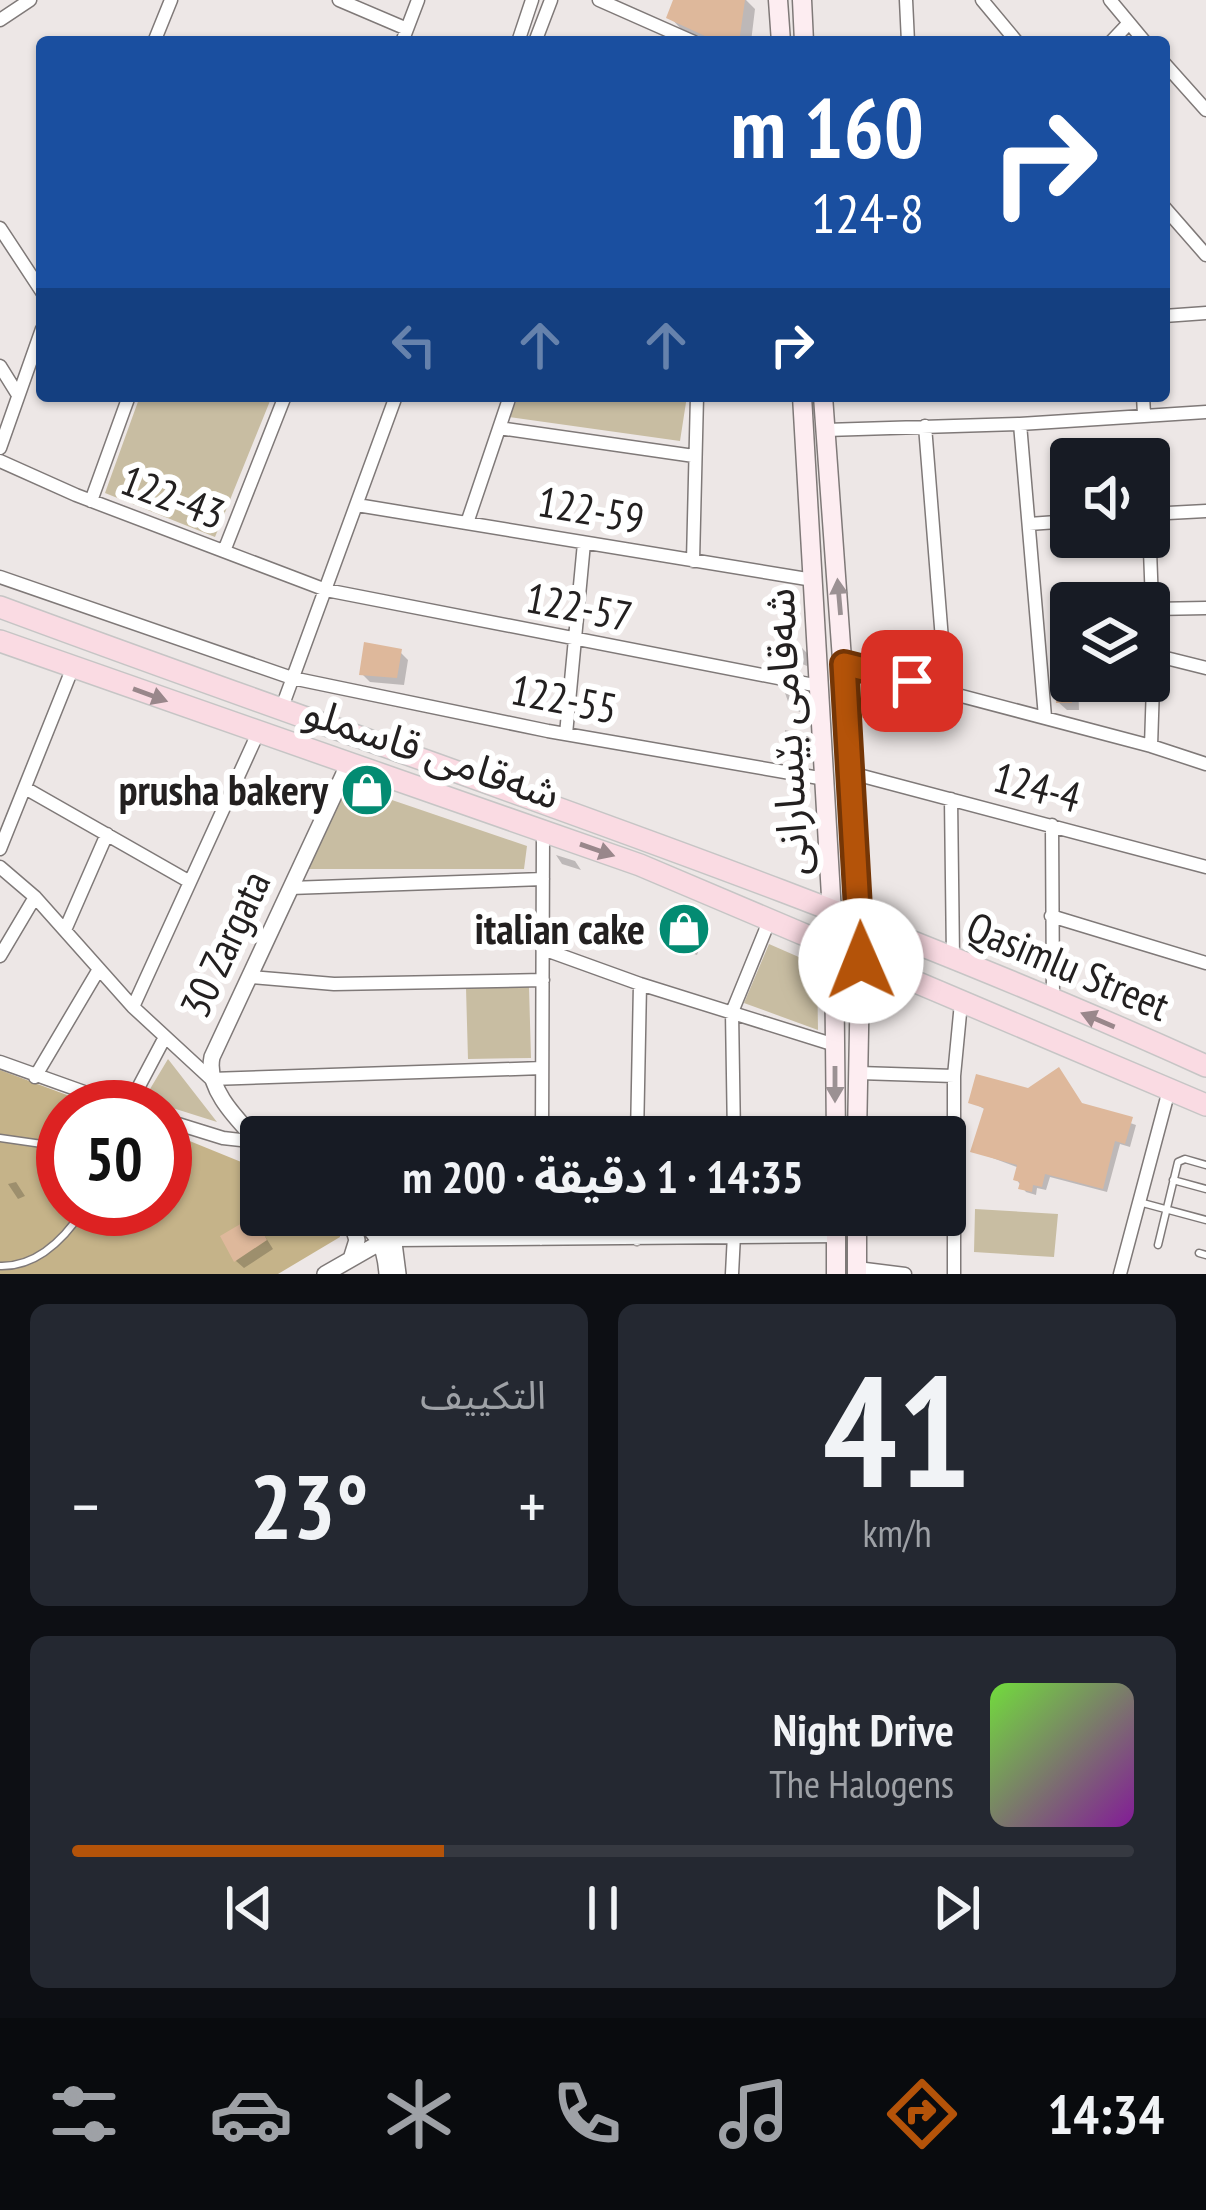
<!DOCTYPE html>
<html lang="ar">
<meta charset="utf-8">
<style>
body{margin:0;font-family:"PT Sans Narrow","Noto Sans Arabic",sans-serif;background:#242831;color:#f1f3f6;direction:rtl;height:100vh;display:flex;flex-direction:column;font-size:45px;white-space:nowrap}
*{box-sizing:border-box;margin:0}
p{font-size:39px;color:#9ea1a6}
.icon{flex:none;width:66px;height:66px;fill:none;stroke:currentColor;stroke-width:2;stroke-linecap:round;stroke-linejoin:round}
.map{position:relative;height:1274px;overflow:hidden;direction:ltr}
.drawer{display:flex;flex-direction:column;gap:30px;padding:30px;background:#0d0f14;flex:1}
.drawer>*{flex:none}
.top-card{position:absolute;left:36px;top:36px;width:1134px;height:366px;border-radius:12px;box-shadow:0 3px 9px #0004;direction:rtl;background:#1a4fa0;color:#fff;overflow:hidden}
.buttons{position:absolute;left:1050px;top:438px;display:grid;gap:24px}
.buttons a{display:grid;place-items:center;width:120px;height:120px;border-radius:12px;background:#171b24;box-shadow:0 3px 9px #0004;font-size:60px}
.speed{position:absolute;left:36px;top:1080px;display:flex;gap:24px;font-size:60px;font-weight:700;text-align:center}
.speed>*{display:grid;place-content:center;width:156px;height:156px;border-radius:50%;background:#171b24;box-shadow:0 3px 9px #0004;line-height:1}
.speed .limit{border:18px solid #d22;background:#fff;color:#111}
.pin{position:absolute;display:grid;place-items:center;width:102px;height:102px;color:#fff;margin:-51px;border-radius:24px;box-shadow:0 6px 18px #0006}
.me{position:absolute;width:132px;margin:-66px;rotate:359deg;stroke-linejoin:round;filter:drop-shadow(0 0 9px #0008)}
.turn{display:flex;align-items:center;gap:42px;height:252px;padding:0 48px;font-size:54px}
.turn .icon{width:156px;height:156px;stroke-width:2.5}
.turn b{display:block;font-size:84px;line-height:102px}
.lanes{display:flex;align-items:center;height:114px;padding:0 48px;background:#0003;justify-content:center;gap:60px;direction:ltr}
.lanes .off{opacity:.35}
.big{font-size:90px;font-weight:700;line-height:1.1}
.drawer .tile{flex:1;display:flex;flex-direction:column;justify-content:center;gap:18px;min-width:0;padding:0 42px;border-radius:18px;background:#242831}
.drawer .dial{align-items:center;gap:0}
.dial b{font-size:156px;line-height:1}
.song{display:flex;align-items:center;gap:36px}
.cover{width:144px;height:144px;border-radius:18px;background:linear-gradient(135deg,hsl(100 70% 55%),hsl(290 70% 35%))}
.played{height:12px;border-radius:6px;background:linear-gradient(90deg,#b45309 35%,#363941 35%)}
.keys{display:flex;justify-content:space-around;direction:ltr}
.heat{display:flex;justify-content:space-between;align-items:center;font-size:66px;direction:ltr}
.drawer .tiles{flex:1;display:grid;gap:30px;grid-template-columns:1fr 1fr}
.tile:last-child{grid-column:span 2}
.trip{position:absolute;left:240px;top:1116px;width:726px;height:120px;border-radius:12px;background:#171b24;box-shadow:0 3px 9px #0004;font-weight:700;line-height:120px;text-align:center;direction:rtl}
.menu{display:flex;height:192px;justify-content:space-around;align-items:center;background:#090b0e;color:#9ea1a6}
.menu .icon{width:84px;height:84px}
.menu .active{color:#b45309}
.menu b{font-size:54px;color:#f1f3f6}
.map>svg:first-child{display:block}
.green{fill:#c8bda2}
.forest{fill:#c5b389}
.shadow{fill:#0003}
.building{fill:#deb89b}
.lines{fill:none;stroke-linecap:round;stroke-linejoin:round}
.service-casing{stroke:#7f7978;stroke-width:9}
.minor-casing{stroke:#7f7978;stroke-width:15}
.tertiary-casing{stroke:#7f7978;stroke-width:18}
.secondary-casing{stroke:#7f7978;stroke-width:21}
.primary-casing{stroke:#c6c5c5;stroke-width:24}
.service{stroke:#fff;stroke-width:6}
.minor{stroke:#fff;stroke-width:12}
.tertiary{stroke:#fff;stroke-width:15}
.secondary{stroke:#fdedf1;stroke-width:18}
.primary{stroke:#fadbe3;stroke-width:21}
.oneway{fill:#9b9193}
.oneway2{fill:#99878b}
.route-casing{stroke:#753606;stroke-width:30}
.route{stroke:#b45309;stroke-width:21}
.labels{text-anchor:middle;stroke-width:12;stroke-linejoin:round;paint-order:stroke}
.street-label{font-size:42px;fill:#232020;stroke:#fff}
.poi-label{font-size:42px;font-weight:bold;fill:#232020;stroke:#fff;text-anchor:end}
</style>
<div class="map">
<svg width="1206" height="1274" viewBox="0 0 1206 1274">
<rect width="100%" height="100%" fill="#ede7e6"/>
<!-- green -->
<path class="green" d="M140,396H272L215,537L105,493Z
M519,396H687L680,441L509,417Z
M345,784L527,846L524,869H307Z
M769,944L817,965L818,1030L744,1003Z
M529,987L531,1058L468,1059L466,988Z
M168,1059L217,1122L144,1099Z
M975,1209L1058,1214L1054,1257L974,1252Z"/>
<!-- forest -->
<path class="forest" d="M0,1070L99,1107H63V1209H165V1131L261,1170V1215H327L339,1226L340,1237L278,1274H0Z"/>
<!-- shadow -->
<path class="shadow" d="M676,0H746L755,9L751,42H711L681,29L670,17Z
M802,648L807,653V666L793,660L794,649Z
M400,652L408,660L404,685L370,682L362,674Z
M1071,681H1078L1079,710H1067L1058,702Z
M880,689L888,697L886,728L871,724L863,716Z
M785,693L806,701L804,714L790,707Z
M785,730L806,735L812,740L811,752L790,746L785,741Z
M556,855L575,861L581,870L562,864Z
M699,918L707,926L697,955L682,950L674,942Z
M972,1102L1083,1107L1136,1125L1130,1147L1120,1144L1107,1192L1050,1177L1046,1190L1037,1188L1036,1195L1026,1192L1016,1179L1019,1168L974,1151L986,1110Z
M16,1182L25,1196L18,1199L8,1184Z
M254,1219L273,1249L244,1268L236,1261Z"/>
<!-- building -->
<path class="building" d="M673,0H745L739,42H718L666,18Z
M1071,631L1072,703H1056L1053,632Z
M364,642L402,649L397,678L359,675Z
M857,680L882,686L879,722L860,717Z
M678,908L700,915L689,948L671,943Z
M1059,1067L1082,1103L1133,1117L1125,1144L1115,1141L1103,1189L1045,1174L1042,1187L1033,1185L1032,1192L1018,1189L1020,1182L1013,1180L1017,1165L970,1152L984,1108L968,1103L976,1074L1028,1088Z
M254,1216L267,1240L234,1262L220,1236Z"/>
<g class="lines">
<!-- service casing -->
<g class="service-casing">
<path id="service" d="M0,1138L63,1147
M1173,1180L1206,1189
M1139,1202L1206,1220
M1158,1245L1178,1162L1185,1159L1206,1165
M1199,1253L1206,1255
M0,1266C37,1267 65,1238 84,1209"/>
</g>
<!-- minor casing -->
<g class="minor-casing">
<path id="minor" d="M339,0L407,29
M599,0L694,42
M906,0L908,42
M982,0L1017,42
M1110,0L1145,42
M0,20L30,0
M154,42L171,0
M402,42L418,0
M518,42L532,0
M535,42L551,0
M1111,42L1129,23
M1164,63L1206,110
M1164,207L1206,255
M0,228L42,292
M1164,316L1206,313
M0,366L18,395
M1143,396L1144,414
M1020,424L1045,717
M925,426L946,690
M499,428L694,456
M826,430L1020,424L1206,412
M0,448L42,329
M0,461L76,495L326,590L819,686
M91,501L129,396
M357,505L813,580
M1149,514L1206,511
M467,523L510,396
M1029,524L1071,521
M1149,524L1154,655L1151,746
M224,551L285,396
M693,561L697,396
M0,577L292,678L548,731L825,779
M1153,609L1206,608
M1154,655L1206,668
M844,665L1151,746L1206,764
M281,710L396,396
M566,734L584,543
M851,773L1206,867
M25,788L190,882
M951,799L953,958
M1052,825L1053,1000
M0,849L73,667
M0,867L35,897L133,1007L211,1079L542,1068
M290,888L543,879
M1051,916L1206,963
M65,930L107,834
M543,949L640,984L835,1045
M0,956L35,897
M251,977L334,984L543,980
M133,1007L258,733
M0,1062L126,1107
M859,1073L954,1076
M35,1077L99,969
M128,1107L165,1037
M165,1120L223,1138L258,1142
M542,1137L543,832
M637,1137L640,984
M734,1137L732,1012L770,919
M636,1215L637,1239
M541,1239V1215
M395,1240L836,1236
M857,1268L905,1274
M732,1274L735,1215
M954,1274V1076L961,1003
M1120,1274L1169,1090"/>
</g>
<!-- tertiary casing -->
<g class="tertiary-casing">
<path id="tertiary" d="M261,1145C240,1122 205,1090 212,1057L348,765
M349,1215L357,1240L351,1259
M351,1215C377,1230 385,1245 387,1274
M373,1215L393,1235L398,1274
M325,1274L381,1242L395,1240"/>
</g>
<!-- secondary casing -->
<g class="secondary-casing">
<path id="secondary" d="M778,0L781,42
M802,0L804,42
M802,396L834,948L836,1137
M823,396L861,923L857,1137
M857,1215V1274
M836,1274V1215"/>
</g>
<!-- primary casing -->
<g class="primary-casing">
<path id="primary" d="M0,607C403,757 814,888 1206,1066
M0,641L640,865L1206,1105"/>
</g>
<!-- service -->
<use href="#service" class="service"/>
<!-- minor -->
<use href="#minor" class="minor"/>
<!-- tertiary -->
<use href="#tertiary" class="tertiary"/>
<!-- secondary -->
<use href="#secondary" class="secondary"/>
<!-- primary -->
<use href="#primary" class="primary"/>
</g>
<!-- one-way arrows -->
<defs><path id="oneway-solid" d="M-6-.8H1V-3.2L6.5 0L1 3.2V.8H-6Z" transform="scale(3)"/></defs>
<g class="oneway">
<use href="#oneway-solid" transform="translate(839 597) rotate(-95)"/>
<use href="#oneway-solid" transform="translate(835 1084) rotate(90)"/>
</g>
<g class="oneway2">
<use href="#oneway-solid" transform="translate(150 695) rotate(20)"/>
<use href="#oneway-solid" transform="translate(597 850) rotate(19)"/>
<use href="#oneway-solid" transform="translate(1098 1020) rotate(-157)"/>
</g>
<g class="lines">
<!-- route casing -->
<g class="route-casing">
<path id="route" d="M861,961L844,664L912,681"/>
</g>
<!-- route -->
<use href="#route" class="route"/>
</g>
<!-- icons -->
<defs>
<g id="shop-disc" transform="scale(2.7)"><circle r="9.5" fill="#038b72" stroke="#fff"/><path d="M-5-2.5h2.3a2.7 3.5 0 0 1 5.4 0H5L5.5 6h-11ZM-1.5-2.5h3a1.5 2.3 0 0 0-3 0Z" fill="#fff"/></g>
</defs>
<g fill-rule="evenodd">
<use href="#shop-disc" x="367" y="790"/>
<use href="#shop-disc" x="684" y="929"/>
</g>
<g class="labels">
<!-- street labels -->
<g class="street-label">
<text transform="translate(173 497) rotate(21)" y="15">122-43</text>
<text transform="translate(591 510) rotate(10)" y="15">122-59</text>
<text transform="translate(579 607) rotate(11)" y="15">122-57</text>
<text transform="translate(564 699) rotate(11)" y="15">122-55</text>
<text transform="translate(786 732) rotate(-93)" y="15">شەقامی بێسارانی</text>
<text transform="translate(432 752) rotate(19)" y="15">شەقامی قاسملو</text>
<text transform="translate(1037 787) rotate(15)" y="15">124-4</text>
<text transform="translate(225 944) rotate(-65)" y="15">30 Zargata</text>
<text transform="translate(1068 966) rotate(23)" y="15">Qasimlu Street</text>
</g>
<!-- poi labels -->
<g class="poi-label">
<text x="328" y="805">prusha bakery</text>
<text x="645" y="944">italian cake</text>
</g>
</g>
</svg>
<div class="buttons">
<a><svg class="icon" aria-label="sound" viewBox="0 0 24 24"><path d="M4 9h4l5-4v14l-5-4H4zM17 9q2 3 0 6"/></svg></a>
<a><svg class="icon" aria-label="layers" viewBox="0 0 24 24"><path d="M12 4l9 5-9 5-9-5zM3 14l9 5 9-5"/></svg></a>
</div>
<div class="speed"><div class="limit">50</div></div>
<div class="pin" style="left:912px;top:681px;background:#d93025"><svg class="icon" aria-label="arrive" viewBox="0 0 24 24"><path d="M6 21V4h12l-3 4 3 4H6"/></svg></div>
<svg class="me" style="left:861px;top:961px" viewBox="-20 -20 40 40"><circle r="19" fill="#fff"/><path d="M0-13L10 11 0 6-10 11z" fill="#b45309"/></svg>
<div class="trip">14:35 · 1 دقيقة · 200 m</div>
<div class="top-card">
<div class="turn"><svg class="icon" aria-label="right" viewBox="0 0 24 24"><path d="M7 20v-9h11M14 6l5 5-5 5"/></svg><div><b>160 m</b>124-8</div></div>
<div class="lanes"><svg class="icon off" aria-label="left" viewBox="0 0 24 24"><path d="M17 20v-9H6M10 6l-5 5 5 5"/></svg><svg class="icon off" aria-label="ahead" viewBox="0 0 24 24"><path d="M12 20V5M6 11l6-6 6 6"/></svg><svg class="icon off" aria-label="ahead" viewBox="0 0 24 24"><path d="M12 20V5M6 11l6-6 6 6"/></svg><svg class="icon" aria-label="right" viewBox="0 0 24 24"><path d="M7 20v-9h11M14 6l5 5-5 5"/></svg></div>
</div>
</div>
<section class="drawer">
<div class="tiles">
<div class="tile dial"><b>41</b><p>km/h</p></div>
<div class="tile"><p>التكييف</p>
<div class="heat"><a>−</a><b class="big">23°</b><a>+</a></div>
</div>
<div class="tile">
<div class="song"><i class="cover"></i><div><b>Night Drive</b><p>The Halogens</p></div></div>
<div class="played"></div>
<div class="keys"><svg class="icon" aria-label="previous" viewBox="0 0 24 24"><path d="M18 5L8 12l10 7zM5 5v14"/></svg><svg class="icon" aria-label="pause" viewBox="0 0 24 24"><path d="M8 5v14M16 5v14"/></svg><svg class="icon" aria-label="next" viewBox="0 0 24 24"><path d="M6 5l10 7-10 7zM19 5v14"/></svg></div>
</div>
</div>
</section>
<nav class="menu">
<b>14:34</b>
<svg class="icon active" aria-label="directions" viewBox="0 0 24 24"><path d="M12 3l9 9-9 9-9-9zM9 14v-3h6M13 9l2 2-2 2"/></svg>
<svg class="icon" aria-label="music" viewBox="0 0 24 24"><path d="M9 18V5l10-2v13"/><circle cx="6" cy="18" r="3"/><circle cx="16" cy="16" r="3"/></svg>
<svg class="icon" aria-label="phone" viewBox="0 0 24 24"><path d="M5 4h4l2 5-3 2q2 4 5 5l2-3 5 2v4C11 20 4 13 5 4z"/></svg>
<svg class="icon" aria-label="climate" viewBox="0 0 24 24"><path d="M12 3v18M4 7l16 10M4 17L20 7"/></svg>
<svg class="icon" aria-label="car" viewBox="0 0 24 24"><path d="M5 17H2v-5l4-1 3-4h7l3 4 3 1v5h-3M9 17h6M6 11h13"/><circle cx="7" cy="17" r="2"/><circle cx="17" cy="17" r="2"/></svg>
<svg class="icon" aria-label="filters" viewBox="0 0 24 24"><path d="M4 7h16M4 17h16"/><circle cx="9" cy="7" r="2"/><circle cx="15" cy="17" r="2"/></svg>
</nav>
